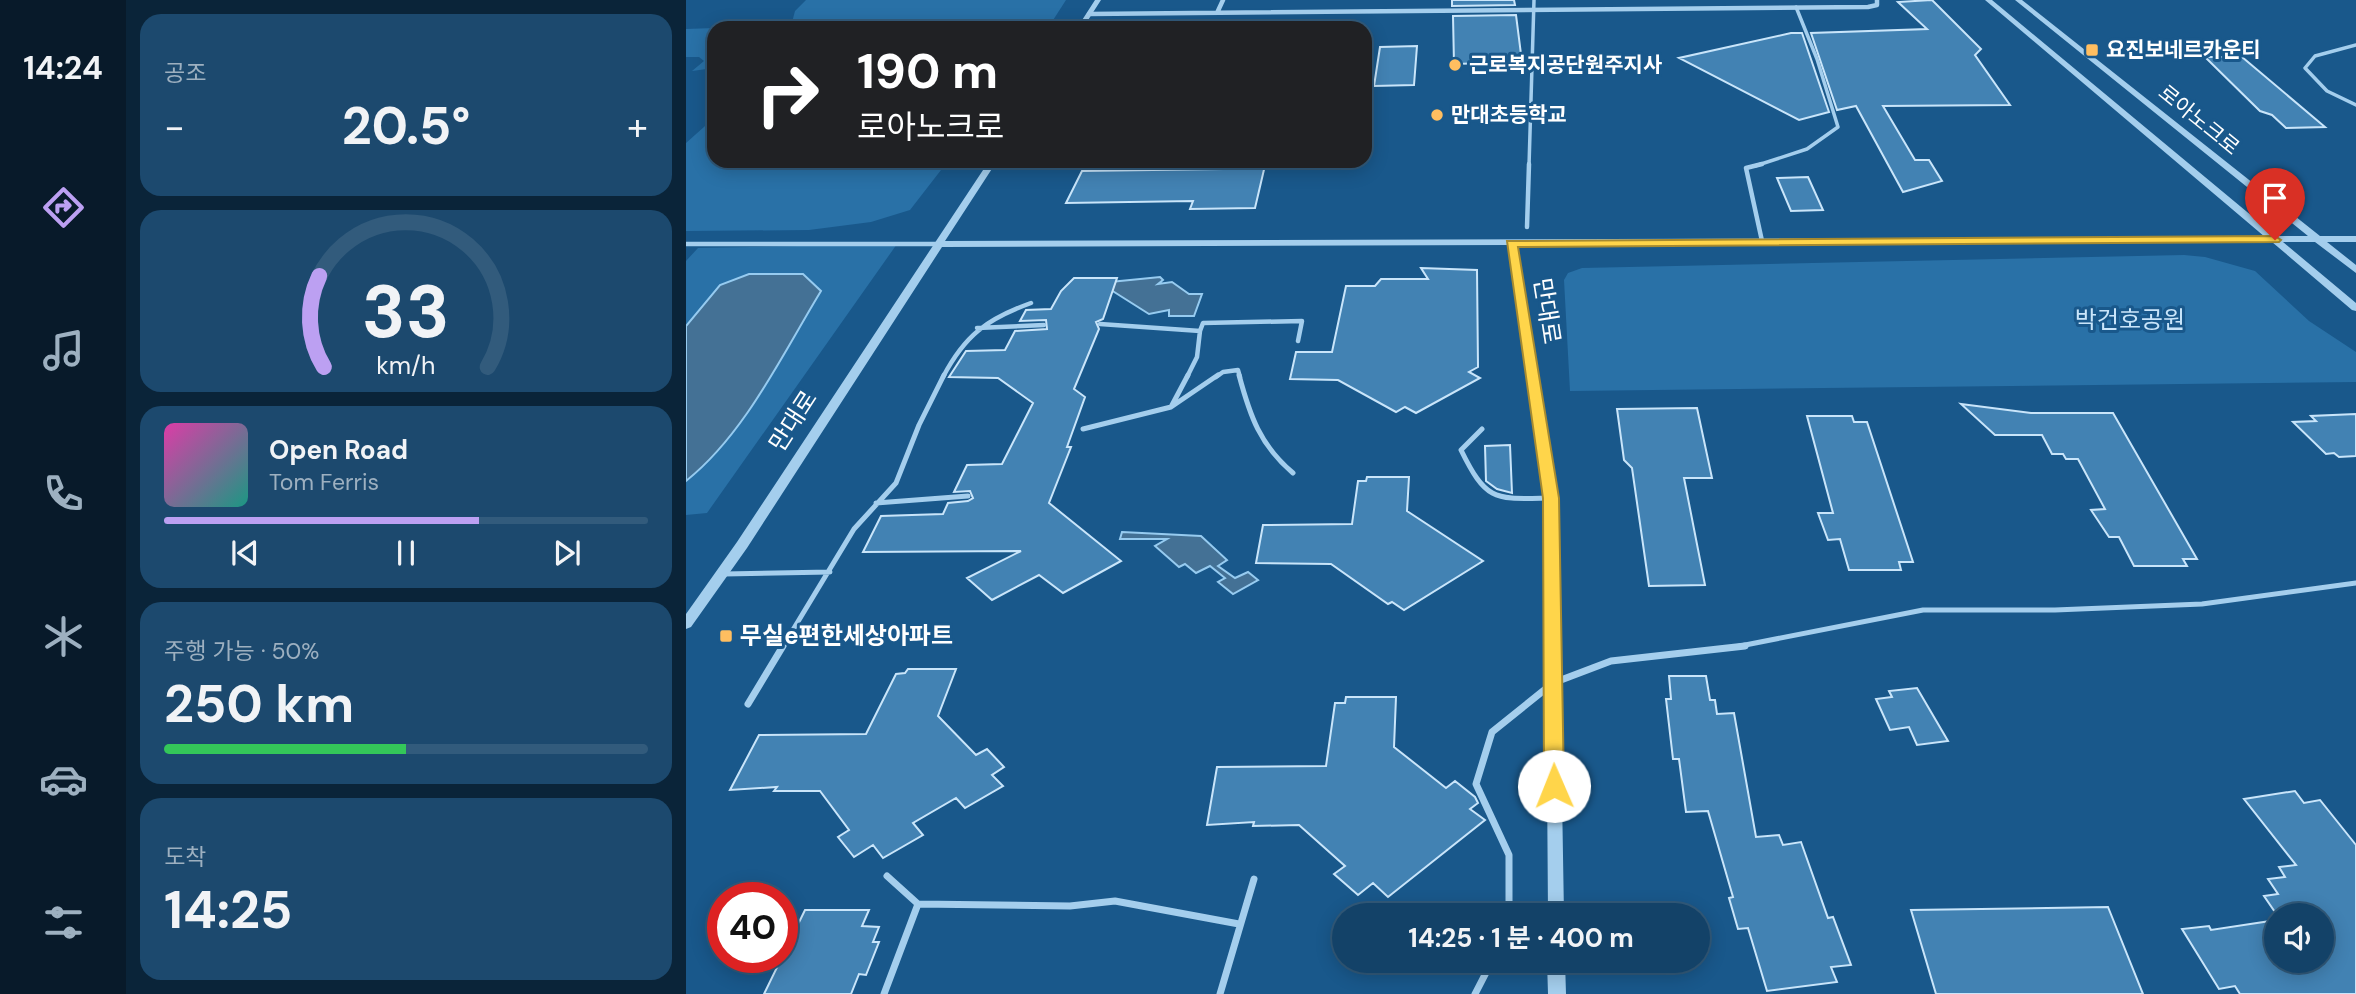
<!DOCTYPE html>
<html lang="ko">
<meta charset="utf-8">
<style>
body{margin:0;font-family:"DM Sans","Noto Sans KR",sans-serif;background:#1c496e;color:#f1f3f6;height:100vh;display:flex;flex-direction:column;font-size:26px;white-space:nowrap}
*{box-sizing:border-box;margin:0}
p{font-size:23px;color:#9db0c0}
.icon{flex:none;width:38px;height:38px;fill:none;stroke:currentColor;stroke-width:2;stroke-linecap:round;stroke-linejoin:round}
.map{position:relative;flex:1;overflow:hidden}
.sheet{display:flex;flex-direction:column;gap:14px;padding:14px;background:#0a2439;width:560px}
.sheet>*{flex:none}
.top-card{position:absolute;left:21px;top:21px;width:665px;height:147px;border-radius:21px;box-shadow:0 4px 18px #0003,0 0 0 2px #325b7c;background:#202124;color:#fff;overflow:hidden}
.controls{position:absolute;left:1578px;top:903px;display:grid;gap:14px}
.controls a{display:grid;place-items:center;width:70px;height:70px;border-radius:50%;background:#134268;box-shadow:0 4px 18px #0003,0 0 0 2px #325b7c;font-size:35px}
.speed{position:absolute;left:21px;top:882px;display:flex;gap:14px;font-size:35px;font-weight:700;text-align:center}
.speed>*{display:grid;place-content:center;width:91px;height:91px;border-radius:50%;background:#134268;box-shadow:0 4px 18px #0003,0 0 0 2px #325b7c;line-height:1}
.speed .limit{border:10px solid #d22;background:#fff;color:#111}
.pin{position:absolute;display:grid;place-items:center;width:60px;height:60px;color:#fff;margin:-72px -30px;border-radius:50% 50% 50% 0;rotate:-45deg;box-shadow:0 0 7px #0007}
.pin .icon{rotate:45deg}
.me{position:absolute;width:77px;margin:-38px;rotate:359deg;stroke-linejoin:round;filter:drop-shadow(0 0 5px #0008)}
.turn{display:flex;align-items:center;gap:24px;height:147px;padding:0 35px;font-size:32px}
.turn .icon{width:91px;height:91px;stroke-width:2.5}
.turn b{display:block;font-size:49px;line-height:60px}
.big{font-size:52px;font-weight:700;line-height:1.1}
.sheet .tile{flex:1;display:flex;flex-direction:column;justify-content:center;gap:10px;min-width:0;padding:0 24px;border-radius:21px;background:#1c496e}
.sheet .dial{align-items:center;gap:0}
.dial svg{height:182px;overflow:visible;fill:none;stroke:#325b7c;stroke-width:7;stroke-linecap:round;text-anchor:middle}
.dial text{fill:#f1f3f6;stroke:none}
.song{display:flex;align-items:center;gap:21px}
.cover{width:84px;height:84px;border-radius:10px;background:linear-gradient(135deg,hsl(320 70% 55%),hsl(170 70% 35%))}
.played{height:7px;border-radius:4px;background:linear-gradient(90deg,#bca0f2 65%,#325b7c 65%)}
.keys{display:flex;justify-content:space-around;direction:ltr}
.heat{display:flex;justify-content:space-between;align-items:center;font-size:38px;direction:ltr}
.charge{height:10px;border-radius:5px;background:linear-gradient(90deg,#34c759 50%,#325b7c 0)}
.trip{position:absolute;left:646px;top:903px;width:378px;height:70px;border-radius:35px;background:#134268;box-shadow:0 4px 18px #0003,0 0 0 2px #325b7c;font-weight:700;line-height:70px;text-align:center}
main{display:flex;flex:1;min-height:0}
.dock{display:flex;flex-direction:column;width:126px;justify-content:space-around;align-items:center;background:#081a2a;color:#9db0c0}
.dock .icon{width:49px;height:49px}
.dock .current{color:#bca0f2}
.dock b{font-size:32px;color:#f1f3f6}
.map>svg:first-child{display:block}
.green{fill:#2971a7}
.water{fill:#447195;stroke:#96cbf0;stroke-width:2}
.building{fill:#4282b3;stroke:#c9e5fa;stroke-width:2}
.lines{fill:none;stroke-linecap:round;stroke-linejoin:round}
.service-far3{stroke:#a4ceed;stroke-width:3.5}
.service-far2{stroke:#a4ceed;stroke-width:4.5}
.service-far1{stroke:#a4ceed;stroke-width:5}
.service{stroke:#a4ceed;stroke-width:7}
.pedestrian-far1{stroke:#a4ceed;stroke-width:3.5}
.pedestrian{stroke:#a4ceed;stroke-width:4.5}
.minor{stroke:#a4ceed;stroke-width:4.5}
.tertiary{fill:#a4ceed;fill-rule:evenodd}
.route{fill:#ffd54a;stroke:#a68a30;stroke-width:2}
.poi-dot{fill:#ffbe60;stroke:#19588b;stroke-width:2.5}
.labels{text-anchor:middle;stroke-width:6;stroke-linejoin:round;paint-order:stroke}
.far-poi-label{font-size:21px;font-weight:bold;fill:#fff;stroke:#19588b;text-anchor:start}
.far-street-label{font-size:21px;fill:#fff;stroke:#19588b}
.street-label{font-size:24px;fill:#fff;stroke:#19588b}
.park-label{font-size:24px;fill:#c9e5fa;stroke:#19588b}
.poi-label{font-size:24px;font-weight:bold;fill:#fff;stroke:#19588b;text-anchor:start}
</style>
<main>
<nav class="dock">
<b>14:24</b>
<svg class="icon current" aria-label="directions" viewBox="0 0 24 24"><path d="M12 3l9 9-9 9-9-9zM9 14v-3h6M13 9l2 2-2 2"/></svg>
<svg class="icon" aria-label="music" viewBox="0 0 24 24"><path d="M9 18V5l10-2v13"/><circle cx="6" cy="18" r="3"/><circle cx="16" cy="16" r="3"/></svg>
<svg class="icon" aria-label="phone" viewBox="0 0 24 24"><path d="M5 4h4l2 5-3 2q2 4 5 5l2-3 5 2v4C11 20 4 13 5 4z"/></svg>
<svg class="icon" aria-label="climate" viewBox="0 0 24 24"><path d="M12 3v18M4 7l16 10M4 17L20 7"/></svg>
<svg class="icon" aria-label="car" viewBox="0 0 24 24"><path d="M5 17H2v-5l4-1 3-4h7l3 4 3 1v5h-3M9 17h6M6 11h13"/><circle cx="7" cy="17" r="2"/><circle cx="17" cy="17" r="2"/></svg>
<svg class="icon" aria-label="filters" viewBox="0 0 24 24"><path d="M4 7h16M4 17h16"/><circle cx="9" cy="7" r="2"/><circle cx="15" cy="17" r="2"/></svg>
</nav>
<section class="sheet">
<div class="tile"><p>공조</p>
<div class="heat"><a>−</a><b class="big">20.5°</b><a>+</a></div>
</div>
<div class="tile dial"><svg viewBox="0 0 100 80">
<path d="M14 69A42 42 0 1 1 86 69"/>
<path d="M14 69A42 42 0 0 1 12 29" stroke="#bca0f2"/>
<text x="50" y="56" font-size="32" font-weight="700">33</text>
<text x="50" y="72" font-size="11">km/h</text>
</svg></div>
<div class="tile">
<div class="song"><i class="cover"></i><div><b>Open Road</b><p>Tom Ferris</p></div></div>
<div class="played"></div>
<div class="keys"><svg class="icon" aria-label="previous" viewBox="0 0 24 24"><path d="M18 5L8 12l10 7zM5 5v14"/></svg><svg class="icon" aria-label="pause" viewBox="0 0 24 24"><path d="M8 5v14M16 5v14"/></svg><svg class="icon" aria-label="next" viewBox="0 0 24 24"><path d="M6 5l10 7-10 7zM19 5v14"/></svg></div>
</div>
<div class="tile"><p>주행 가능 · 50%</p><b class="big">250 km</b><div class="charge"></div></div>
<div class="tile"><p>도착</p><b class="big">14:25</b></div>
</section>
<div class="map">
<svg width="1670" height="994" viewBox="0 0 1670 994">
<rect width="100%" height="100%" fill="#19588b"/>
<!-- green -->
<path class="green" d="M120,0H380L362,28H36L105,26L109,11Z
M28,28V68L6,71L18,61L13,57H0V29Z
M28,118V161H262L224,210L185,222L123,230L0,231V143Z
M211,244L21,513L0,515V261L12,248Z
M1498,255L1519,257L1569,271L1623,321L1670,352V382L884,391L878,280L882,273L896,268Z"/>
<!-- water -->
<path class="water" d="M63,274H117L135,291C96,355 59,434 0,481V326L34,285Z
M474,277L477,280L472,284L486,282L503,294H516L508,316H483V310L463,314L414,283Z
M436,532L515,536L541,560L532,566L549,578L562,572L572,580L547,594L532,582L539,578L524,566L510,573L499,564L493,567L469,546L481,539H434Z"/>
<!-- building -->
<path class="building" d="M766,0H828L829,5L766,6Z
M1246,0L1295,49L1289,55L1324,105L1197,106L1229,160H1243L1256,181L1217,192L1170,106L1151,110L1125,33L1241,29L1212,2Z
M830,15L836,62L768,64L767,16Z
M1105,33H1116L1143,112L1113,120L993,58Z
M731,46L728,85L688,86L694,47Z
M1519,57H1556L1639,127L1600,128L1586,115L1574,111Z
M540,161H580L569,208L504,209L507,201L380,203L396,171L537,169Z
M1122,177L1137,210L1105,211L1091,178Z
M735,268L791,270L792,367L783,372L794,378L730,413L719,407L710,412L652,380L604,379L610,352H646L660,286H689L695,279H742Z
M388,278H431L417,319L410,322L413,329L388,389L399,397L381,447H385L363,503L435,561L377,593L353,575L306,600L281,578L335,551L177,552L195,516L257,514L262,503L282,501L287,498L284,491L268,492L281,465L316,464L347,403L312,378L263,377L280,351L319,350L329,331L361,329L360,320L334,321L340,310L365,309L375,291Z
M1275,404L1345,413H1427L1511,559H1497L1501,566H1448L1433,537H1423L1405,510L1419,509L1392,459H1380L1377,454H1366L1356,435H1309Z
M1011,408L1026,478H998L1019,585L963,586L946,468L938,460L931,409Z
M1670,414V456L1653,457L1648,453L1640,454L1607,422L1630,421L1625,416Z
M1121,416H1166L1168,422H1181L1227,562H1213L1215,570H1163L1154,539L1142,540L1132,513H1147Z
M824,445L826,493L811,489L800,481L799,446Z
M681,477H723L721,511L797,561L718,610L706,602L702,604L645,564L570,563L577,525L666,524L672,481H680Z
M222,669H270L252,716L290,755L301,749L318,767L306,775L317,786L279,808L270,798L227,823L237,835L197,858L187,845L168,857L152,837L163,830L134,791H88L91,787L44,790L73,735L180,734L210,674L219,673Z
M983,676H1020L1024,700H1029L1031,714L1048,713L1070,837L1093,835L1097,845L1115,842L1142,918L1147,917L1165,965L1145,967L1151,982L1081,991L1062,928L1052,929L1043,898L1047,897L1022,811L1000,812L993,759H987L980,699H985Z
M1231,688L1262,741L1231,745L1223,727L1204,730L1190,699L1206,697L1203,691Z
M660,697H710L708,747L760,788L769,781L789,797L792,803L784,809L799,820L702,897L687,883L672,895L648,874L659,866L613,825L567,826L568,822L521,825L531,767L640,766L649,703H659Z
M1609,791L1618,803L1634,800L1670,845V994H1554L1549,986L1533,989L1496,929L1523,926L1525,930L1591,920V961H1636V915H1591L1578,896L1592,894L1582,879L1599,877L1593,867L1610,865L1558,799Z
M1422,907L1457,994H1250L1225,910Z
M119,910H183L176,926L193,927L187,942H193L180,975L173,974L165,994H78Z"/>
<g class="lines">
<!-- service-far3 -->
<path class="service-far3" d="M1670,45L1629,56L1619,68L1641,91L1670,105
M1069,166L1121,149L1152,127L1131,59L1110,7"/>
<!-- service-far2 -->
<path class="service-far2" d="M1076,241L1060,168L1076,164
M0,244H252
M414,324L514,331L511,357L501,377
M291,328L358,325
M514,331L517,323L616,321L612,341
M257,377C279,335 301,319 345,303
M530,377L537,372L552,370L554,377"/>
<!-- service-far1 -->
<path class="service-far1" d="M553,375C564,416 574,445 607,473
M485,407L532,375
M397,429L485,407L502,375
M796,429L775,450C801,503 809,499 865,498
M190,503L282,496
M38,574L144,572
M96,648L168,529L210,483L233,425L258,375
M1044,648L1237,610H1369L1516,604L1670,583"/>
<!-- service -->
<path class="service" d="M62,704L97,646
M232,904L384,906L429,901L553,924
M823,915V855L790,784L806,732L867,683L925,661L1059,646
M198,994L232,904L201,876
M534,994L568,879
M789,994L806,961"/>
<!-- pedestrian-far1 -->
<path class="pedestrian-far1" d="M843,166L848,0"/>
<!-- pedestrian -->
<path class="pedestrian" d="M841,227L843,164"/>
<!-- minor -->
<path class="minor" d="M531,13L537,0
M403,14L1182,7L1191,5V0"/>
<!-- tertiary -->
<path class="tertiary" d="M409,0H415L397,28H391Z
M1299,0H1306L1590,236H1622L1329,0H1336L1634,236H1670V242H1641L1670,265V273L1629,242H1597L1670,303V311L1666,310L1586,242L831,245L871,498L878,915H862L859,498L822,245L256,247L61,548L5,627L0,629V614L51,542L303,161H311L259,241L1579,237Z
M861,961H879L880,994H862Z"/>
</g>
<!-- route -->
<path class="route" d="M1589,236L1595,240L1593,242L832,247L873,498L878,786L875,792H861L858,786L857,498L821,241Z"/>
<!-- markers -->
<g class="poi-dot">
<rect x="1399" y="43" width="14" height="14" rx="3.5"/>
<circle cx="769" cy="65" r="7"/>
<circle cx="751" cy="115" r="7"/>
<rect x="33" y="629" width="14" height="14" rx="3.5"/>
</g>
<g class="labels">
<!-- far-poi labels -->
<g class="far-poi-label">
<text x="1420" y="57">요진보네르카운티</text>
<text x="783" y="72">근로복지공단원주지사</text>
<text x="765" y="122">만대초등학교</text>
</g>
<!-- far-street labels -->
<g class="far-street-label">
<text transform="translate(1513 120) rotate(39)" y="7">로아노크로</text>
</g>
<!-- street labels -->
<g class="street-label">
<text transform="translate(861 311) rotate(81)" y="8">만대로</text>
<text transform="translate(107 421) rotate(-57)" y="8">만대로</text>
</g>
<!-- park labels -->
<g class="park-label">
<text x="1444" y="328">박건호공원</text>
</g>
<!-- poi labels -->
<g class="poi-label">
<text x="54" y="644">무실e편한세상아파트</text>
</g>
</g>
</svg>
<div class="controls">
<a><svg class="icon" aria-label="sound" viewBox="0 0 24 24"><path d="M4 9h4l5-4v14l-5-4H4zM17 9q2 3 0 6"/></svg></a>
</div>
<div class="speed"><div class="limit">40</div></div>
<div class="pin" style="left:1589px;top:240px;background:#d93025"><svg class="icon" aria-label="arrive" viewBox="0 0 24 24"><path d="M6 21V4h12l-3 4 3 4H6"/></svg></div>
<svg class="me" style="left:868px;top:786px" viewBox="-20 -20 40 40"><circle r="19" fill="#fff"/><path d="M0-13L10 11 0 6-10 11z" fill="#ffd54a"/></svg>
<div class="trip">14:25 · 1 분 · 400 m</div>
<div class="top-card">
<div class="turn"><svg class="icon" aria-label="right" viewBox="0 0 24 24"><path d="M7 20v-9h11M14 6l5 5-5 5"/></svg><div><b>190 m</b>로아노크로</div></div>
</div>
</div>
</main>
